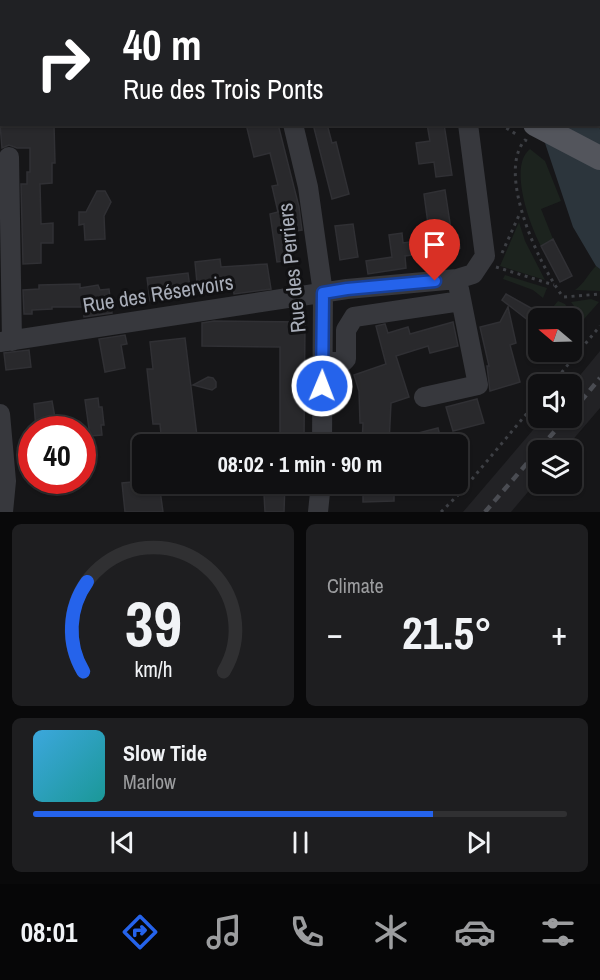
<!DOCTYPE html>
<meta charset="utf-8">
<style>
body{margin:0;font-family:"Archivo Narrow",sans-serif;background:#1e1e20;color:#f1f3f6;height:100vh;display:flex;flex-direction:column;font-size:22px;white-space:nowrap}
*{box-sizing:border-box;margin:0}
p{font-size:20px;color:#9c9d9f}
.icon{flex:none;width:33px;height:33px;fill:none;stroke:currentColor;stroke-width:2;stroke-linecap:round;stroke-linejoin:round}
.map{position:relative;height:512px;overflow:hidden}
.drawer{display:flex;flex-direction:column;gap:12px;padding:12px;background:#09090a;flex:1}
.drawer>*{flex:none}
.top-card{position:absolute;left:0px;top:0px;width:600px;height:126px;box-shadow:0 2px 4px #0004,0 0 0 2px #303032;background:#202124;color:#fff;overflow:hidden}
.needle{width:39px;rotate:289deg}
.controls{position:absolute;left:528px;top:308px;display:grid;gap:12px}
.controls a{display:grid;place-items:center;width:54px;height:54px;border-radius:9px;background:#101012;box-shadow:0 2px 4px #0004,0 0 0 2px #303032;font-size:30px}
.speed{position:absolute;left:18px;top:416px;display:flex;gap:12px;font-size:30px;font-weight:700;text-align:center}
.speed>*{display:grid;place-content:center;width:78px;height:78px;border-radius:50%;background:#101012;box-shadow:0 2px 4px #0004,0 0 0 2px #303032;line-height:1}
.speed .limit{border:9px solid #d22;background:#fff;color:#111}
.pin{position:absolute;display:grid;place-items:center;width:51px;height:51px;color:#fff;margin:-62px -26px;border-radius:50% 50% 50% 0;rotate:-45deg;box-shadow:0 0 6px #0007}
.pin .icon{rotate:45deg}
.me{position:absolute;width:66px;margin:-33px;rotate:1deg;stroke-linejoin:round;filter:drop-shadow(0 0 4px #0008)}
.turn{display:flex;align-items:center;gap:21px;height:126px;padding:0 24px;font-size:27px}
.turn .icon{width:78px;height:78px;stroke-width:2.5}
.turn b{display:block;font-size:42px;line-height:51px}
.big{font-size:45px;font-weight:700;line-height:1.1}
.drawer .widget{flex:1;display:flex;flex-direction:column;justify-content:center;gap:9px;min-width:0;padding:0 21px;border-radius:9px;background:#1e1e20}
.drawer .dial{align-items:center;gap:0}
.dial svg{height:156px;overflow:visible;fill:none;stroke:#303032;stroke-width:7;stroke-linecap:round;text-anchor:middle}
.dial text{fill:#f1f3f6;stroke:none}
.song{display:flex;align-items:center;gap:18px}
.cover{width:72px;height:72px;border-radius:9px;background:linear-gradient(135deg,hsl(200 70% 55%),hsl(180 70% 35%))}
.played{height:6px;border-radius:3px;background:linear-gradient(90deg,#2563eb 75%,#303032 75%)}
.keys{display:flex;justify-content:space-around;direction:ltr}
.heat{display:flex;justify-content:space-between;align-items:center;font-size:33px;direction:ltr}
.drawer .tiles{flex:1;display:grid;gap:12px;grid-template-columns:1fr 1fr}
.widget:last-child{grid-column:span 2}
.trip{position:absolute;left:132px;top:434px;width:336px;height:60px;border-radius:9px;background:#101012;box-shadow:0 2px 4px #0004,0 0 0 2px #303032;font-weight:700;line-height:60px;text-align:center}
.dock{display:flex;height:96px;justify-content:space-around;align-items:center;background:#060607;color:#9c9d9f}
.dock .icon{width:42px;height:42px}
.dock .active{color:#2563eb}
.dock b{font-size:27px;color:#f1f3f6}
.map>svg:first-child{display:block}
.built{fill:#222225}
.green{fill:#1c231e}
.water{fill:#2c353c}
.building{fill:#29292c;stroke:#303034;stroke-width:1.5}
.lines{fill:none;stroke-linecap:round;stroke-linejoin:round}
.path{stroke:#3d3f44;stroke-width:3;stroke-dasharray:3 4.5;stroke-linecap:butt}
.minor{stroke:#37383d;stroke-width:20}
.major{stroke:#53555c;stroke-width:24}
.rail{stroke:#4a4c52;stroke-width:4.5;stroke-dasharray:8 6;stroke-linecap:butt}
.route-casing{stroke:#184099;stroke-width:15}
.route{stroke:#2563eb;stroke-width:10}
.labels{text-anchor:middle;stroke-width:6;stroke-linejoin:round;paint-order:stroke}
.street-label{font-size:21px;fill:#a8adb8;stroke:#111113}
</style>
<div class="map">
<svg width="600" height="512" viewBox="0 0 600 512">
<rect width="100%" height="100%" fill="#161618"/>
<!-- built -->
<path class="built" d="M600,351V408L564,450H538V480L511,512H463L544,417H572V385Z"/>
<!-- green -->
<path class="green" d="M530,149L545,161L561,201L541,209L553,239L541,246C530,226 508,166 530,149Z
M519,222L525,241L545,280L500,266Z
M596,266L600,269V291L575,290C584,284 588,274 596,266Z
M505,275L547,288L543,298L533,290L503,279Z
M591,299L599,302L584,319L571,302Z
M558,301L565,304L579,323L576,326L572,322V318H566L553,307Z"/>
<!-- water -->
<path class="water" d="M599,122L600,130V269L596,266L573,227L545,143L536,125L598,124Z"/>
<!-- building -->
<path class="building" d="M0,124H54L55,163H52V183L40,184L41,224L53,223V243H41V263L23,264L21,184H27V172H30V148H17L9,145L2,148Z
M246,124H278L299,207L302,230L288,232L292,260L277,262L270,214L278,212L272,186L278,185L270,153L254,157Z
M313,124H327L332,143L336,142L349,194L332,199Z
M427,124H444L452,175L436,177L434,162L419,164L416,143L430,141Z
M445,190L452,236L458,235L460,248L405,256L406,268L368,274L366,261L392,257L389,235L402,233L403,243L430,239L424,194Z
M97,191H105L111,202L104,216L105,239L85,240L84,224L79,225V212H86Z
M353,224L358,257L340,260L335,226Z
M553,239L572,276L560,282L541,246Z
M220,259L221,267L267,264L271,289L234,294L232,281L224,283V280L197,283L195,262Z
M188,273L191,295L150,301L147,278Z
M80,284V288L98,285L100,290L109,289L112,313L84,317L83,307H52V309L32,310V314H24L23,290L39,289V285Z
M506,294L538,312V328L502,300Z
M508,307L516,343L510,345L520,382L490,391L487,366H489L480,327L500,322Z
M214,321L305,322L304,440L280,441V347L202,346V323Z
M453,322L458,346L430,353L428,346L396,356L409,397L391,403L389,444H362L363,423H360L359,391L354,375L386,364L376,326L385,324L388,333L408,327L410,334Z
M125,335L127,344L121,345L125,368L105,372L99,339Z
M185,338L198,444H162L160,424H153L147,369H153L150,342Z
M29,350L31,367L6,370L4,353Z
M208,377L213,378L216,382V387L212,390L193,385Z
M98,398L99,407H102L104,425H101L102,435L90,436L85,400Z
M477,399L484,423L453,431L446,407Z
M52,401L57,429H36L34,404Z
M438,428L442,444H392L391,440Z
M142,481V483H159L163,512H125L122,483Z
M272,483H285L284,512H265L264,494H271Z
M363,483H394V501L363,502Z"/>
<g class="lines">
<!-- path -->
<path class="path" d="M573,0L574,2
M598,47L600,50
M500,124L519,136
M527,141L525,140C496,173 539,264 561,294L564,297L600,294
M502,253L520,213
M496,267L554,285
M552,384L600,326
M441,512L462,491L538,400"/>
<!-- minor -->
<path class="minor" d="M262,0V2
M293,124L308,187L323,293L322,444
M9,157L12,341
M0,342L347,289L457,279L473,274L485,256L468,124
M323,362H343L346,359V330L354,317L461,301
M424,397L478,385L459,289
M0,414L6,481L3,512
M318,512L321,483"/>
<!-- major -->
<path class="major" d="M279,0L282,2
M535,124L600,158"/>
<!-- rail -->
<path class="rail" d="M572,412L600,378
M485,512L567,417"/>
</g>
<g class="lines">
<!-- route casing -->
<g class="route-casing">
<path id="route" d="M322,386L323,293L347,289L435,281"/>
</g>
<!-- route -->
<use href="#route" class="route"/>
</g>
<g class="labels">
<!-- street labels -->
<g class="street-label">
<text transform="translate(292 268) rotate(-96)" y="7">Rue des Perriers</text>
<text transform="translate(158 294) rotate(-9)" y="7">Rue des Réservoirs</text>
</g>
</g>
</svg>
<div class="controls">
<a><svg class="needle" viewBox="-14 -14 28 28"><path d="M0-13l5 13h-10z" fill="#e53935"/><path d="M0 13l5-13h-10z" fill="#9c9d9f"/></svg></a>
<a><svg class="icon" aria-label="sound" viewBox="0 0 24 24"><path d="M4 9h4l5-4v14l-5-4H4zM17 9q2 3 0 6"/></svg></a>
<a><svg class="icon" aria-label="layers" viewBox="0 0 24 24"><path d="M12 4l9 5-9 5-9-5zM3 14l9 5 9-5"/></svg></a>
</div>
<div class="speed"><div class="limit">40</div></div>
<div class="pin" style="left:435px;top:281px;background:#d93025"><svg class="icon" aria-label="arrive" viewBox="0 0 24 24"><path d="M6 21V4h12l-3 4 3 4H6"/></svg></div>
<svg class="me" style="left:322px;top:386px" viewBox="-20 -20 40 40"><circle r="17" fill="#2563eb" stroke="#fff" stroke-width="3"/><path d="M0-11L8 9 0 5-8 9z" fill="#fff"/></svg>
<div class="trip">08:02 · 1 min · 90 m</div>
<div class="top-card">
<div class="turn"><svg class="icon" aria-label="right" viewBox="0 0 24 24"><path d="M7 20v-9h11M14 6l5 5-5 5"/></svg><div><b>40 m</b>Rue des Trois Ponts</div></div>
</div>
</div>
<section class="drawer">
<div class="tiles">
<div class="widget dial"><svg viewBox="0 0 100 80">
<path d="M14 69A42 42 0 1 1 86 69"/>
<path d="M14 69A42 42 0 0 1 16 23" stroke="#2563eb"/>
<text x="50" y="56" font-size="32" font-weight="700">39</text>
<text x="50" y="72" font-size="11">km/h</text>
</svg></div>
<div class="widget"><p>Climate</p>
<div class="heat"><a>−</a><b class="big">21.5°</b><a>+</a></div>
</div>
<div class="widget">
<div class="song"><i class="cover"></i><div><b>Slow Tide</b><p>Marlow</p></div></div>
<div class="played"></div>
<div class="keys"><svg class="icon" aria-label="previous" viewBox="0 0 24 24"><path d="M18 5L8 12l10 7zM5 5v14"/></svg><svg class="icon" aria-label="pause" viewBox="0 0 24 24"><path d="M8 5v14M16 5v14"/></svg><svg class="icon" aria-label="next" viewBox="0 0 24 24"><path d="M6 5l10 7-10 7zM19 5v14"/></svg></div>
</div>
</div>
</section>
<nav class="dock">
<b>08:01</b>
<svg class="icon active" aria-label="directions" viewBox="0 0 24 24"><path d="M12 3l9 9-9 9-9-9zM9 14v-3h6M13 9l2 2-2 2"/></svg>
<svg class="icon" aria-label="music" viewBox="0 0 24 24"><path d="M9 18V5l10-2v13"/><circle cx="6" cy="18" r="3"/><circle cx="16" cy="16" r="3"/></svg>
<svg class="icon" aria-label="phone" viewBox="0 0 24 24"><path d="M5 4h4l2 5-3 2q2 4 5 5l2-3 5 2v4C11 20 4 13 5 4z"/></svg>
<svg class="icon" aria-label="climate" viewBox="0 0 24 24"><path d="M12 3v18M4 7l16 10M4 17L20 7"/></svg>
<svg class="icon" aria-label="car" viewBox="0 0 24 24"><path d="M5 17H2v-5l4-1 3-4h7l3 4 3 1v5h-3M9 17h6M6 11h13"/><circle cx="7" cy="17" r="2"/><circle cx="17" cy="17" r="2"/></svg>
<svg class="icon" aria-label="filters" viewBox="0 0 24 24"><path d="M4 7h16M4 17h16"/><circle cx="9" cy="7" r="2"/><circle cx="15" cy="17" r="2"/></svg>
</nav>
